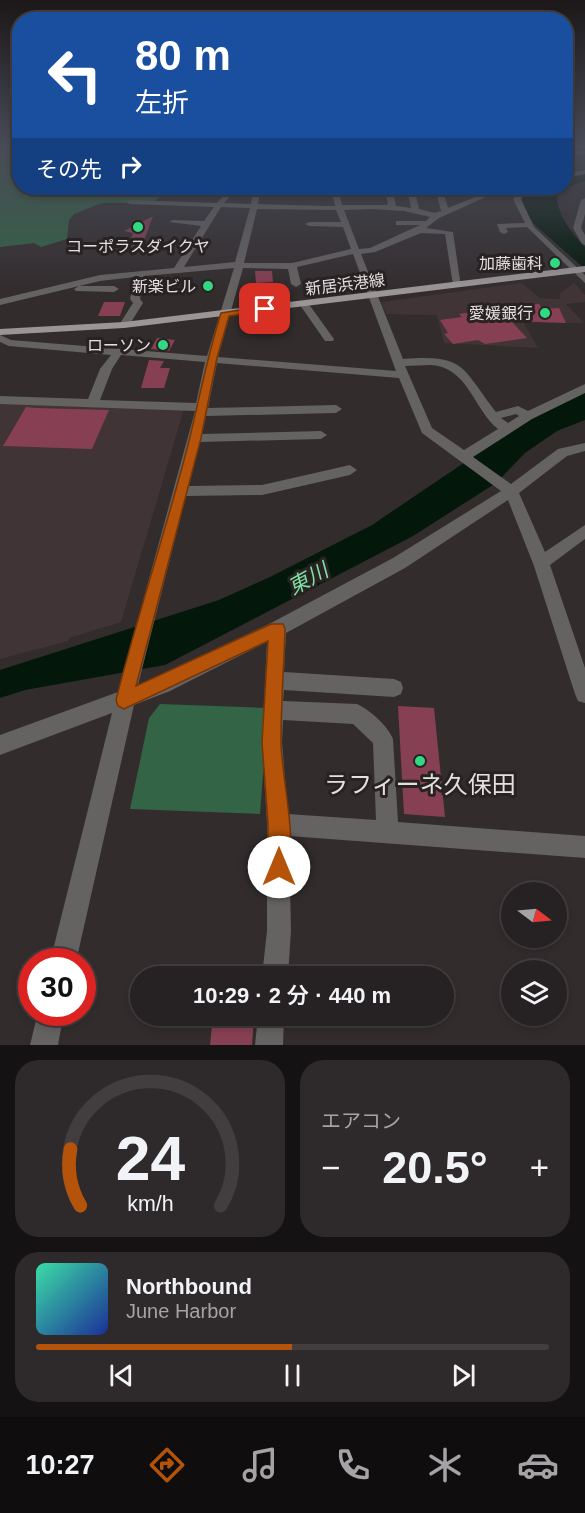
<!DOCTYPE html>
<html lang="ja">
<meta charset="utf-8">
<style>
body{margin:0;font-family:Helvetica,"Noto Sans JP",sans-serif;background:#2e292a;color:#f1f3f6;height:100vh;display:flex;flex-direction:column;font-size:22px;white-space:nowrap}
*{box-sizing:border-box;margin:0}
p{font-size:20px;color:#a4a3a5}
.icon{flex:none;width:33px;height:33px;fill:none;stroke:currentColor;stroke-width:2;stroke-linecap:round;stroke-linejoin:round}
.map{position:relative;height:1045px;overflow:hidden}
.side{display:flex;flex-direction:column;gap:15px;padding:15px;background:#151213;flex:1}
.side>*{flex:none}
.guide{position:absolute;left:12px;top:12px;width:561px;height:183px;border-radius:24px;box-shadow:0 3px 9px #0003,0 0 0 2px #423e40;background:#1a4fa0;color:#fff;overflow:hidden}
.needle{width:39px;rotate:106deg}
.controls{position:absolute;left:501px;top:882px;display:grid;gap:12px}
.controls a{display:grid;place-items:center;width:66px;height:66px;border-radius:50%;background:#262122;box-shadow:0 3px 9px #0003,0 0 0 2px #423e40;font-size:30px}
.speed{position:absolute;left:18px;top:948px;display:flex;gap:12px;font-size:30px;font-weight:700;text-align:center}
.speed>*{display:grid;place-content:center;width:78px;height:78px;border-radius:50%;background:#262122;box-shadow:0 3px 9px #0003,0 0 0 2px #423e40;line-height:1}
.speed .limit{border:9px solid #d22;background:#fff;color:#111}
.pin{position:absolute;display:grid;place-items:center;width:51px;height:51px;color:#fff;margin:-26px;border-radius:12px;box-shadow:0 3px 9px #0006}
.me{position:absolute;width:66px;margin:-33px;rotate:0deg;stroke-linejoin:round;filter:drop-shadow(0 0 4px #0008)}
.turn{display:flex;align-items:center;gap:21px;height:126px;padding:0 24px;font-size:27px}
.turn .icon{width:78px;height:78px;stroke-width:2.5}
.turn b{display:block;font-size:42px;line-height:51px}
.then{display:flex;align-items:center;height:57px;padding:0 24px;background:#0003;gap:12px;font-size:22px}
.big{font-size:45px;font-weight:600;line-height:1.1}
.side .widget{flex:1;display:flex;flex-direction:column;justify-content:center;gap:9px;min-width:0;padding:0 21px;border-radius:24px;background:#2e292a}
.side .dial{align-items:center;gap:0}
.dial svg{height:156px;overflow:visible;fill:none;stroke:#423e40;stroke-width:7;stroke-linecap:round;text-anchor:middle}
.dial text{fill:#f1f3f6;stroke:none}
.song{display:flex;align-items:center;gap:18px}
.cover{width:72px;height:72px;border-radius:9px;background:linear-gradient(135deg,hsl(160 70% 55%),hsl(230 70% 35%))}
.played{height:6px;border-radius:3px;background:linear-gradient(90deg,#b45309 50%,#423e40 50%)}
.keys{display:flex;justify-content:space-around;direction:ltr}
.heat{display:flex;justify-content:space-between;align-items:center;font-size:33px;direction:ltr}
.side .tiles{flex:1;display:grid;gap:15px;grid-template-columns:1fr 1fr}
.widget:last-child{grid-column:span 2}
.trip{position:absolute;left:130px;top:966px;width:324px;height:60px;border-radius:30px;background:#262122;box-shadow:0 3px 9px #0003,0 0 0 2px #423e40;font-weight:600;line-height:60px;text-align:center}
.tabs{display:flex;height:96px;justify-content:space-around;align-items:center;background:#0f0d0e;color:#a4a3a5}
.tabs .icon{width:42px;height:42px}
.tabs .current{color:#b45309}
.tabs b{font-size:27px;color:#f1f3f6}
.map>svg:first-child{display:block}
.built{fill:#403436}
.green{fill:#326445}
.water{fill:#03180b}
.building{fill:#874053}
.lines{fill:none;stroke-linecap:round;stroke-linejoin:round}
.minor{fill:#656262;fill-rule:evenodd}
.major{fill:#9b9596;fill-rule:evenodd}
.route{fill:#b45309;stroke:#753606;stroke-width:1.5}
.poi-dot{fill:#32d882;stroke:#282223;stroke-width:2}
.labels{text-anchor:middle;stroke-width:6;stroke-linejoin:round;paint-order:stroke}
.far-poi-label{font-size:16px;fill:#e4dfe0;stroke:#282223;text-anchor:end}
.far-street-label{font-size:16px;fill:#e4dfe0;stroke:#282223}
.water-label{font-size:21px;font-style:italic;fill:#7ee2a3;stroke:#282223}
.near-poi-label{font-size:24px;fill:#e4dfe0;stroke:#282223}
</style>
<div class="map">
<svg width="585" height="1045" viewBox="0 0 585 1045">
<rect width="100%" height="100%" fill="#322c2d"/>
<!-- built -->
<path class="built" d="M522,283L540,298L560,299V293L574,283L585,295V302L566,304L584,323L523,322L538,348L444,343L437,315L386,314L381,302Z
M0,402L184,409L121,622L69,638L68,641L0,659Z"/>
<!-- green -->
<path class="green" d="M0,145H19L20,188H76L93,193L120,188H174L151,203H102L74,214L69,220L67,239L41,247L34,243L0,247Z
M160,704L268,708L260,814L130,809L149,718Z"/>
<!-- water -->
<path class="water" d="M585,173V181L565,188L557,197C558,216 572,233 585,247V269L535,225L520,204L526,188H566V177Z
M585,390V420L557,431L525,453L496,483L413,536L165,665L25,690L0,698V670L219,600L272,576L372,525L520,425Z"/>
<!-- building -->
<path class="building" d="M153,216L142,246H128L133,233L124,231Z
M255,271H272L273,282L256,283Z
M104,302H125L120,316H98Z
M539,304L542,309L559,308L566,323L511,321L527,338L485,344L478,340L453,344L444,334L448,333L440,320L462,317L459,314L486,310L489,314L518,310L514,305Z
M157,338L175,340L169,351L151,349Z
M149,360L164,361L160,368H170L164,388H141Z
M26,407L36,408L109,410L92,449L3,446Z
M398,706L434,708L445,817L404,814Z
M213,1016H254L252,1045H210Z"/>
<g class="lines">
<!-- minor -->
<path class="minor" d="M585,150V154L566,156V152Z
M585,170V174L566,178V174Z
M188,188H238L224,203L251,204L254,188H261L258,204L325,206H335L331,188H338L342,205H388L385,189L392,188L396,206L411,208L407,188H414L419,209L435,213L441,211L435,188H442L448,208L498,188H506L439,218L426,228L453,232L461,287L453,285L445,234L421,233L375,252L361,254L403,359C466,354 461,367 496,412L518,406L528,411L585,384V393L532,419L473,457L511,484L558,449L585,443V451L567,456L519,493L545,552L585,525V539L550,565L585,668V703L578,701L575,694L534,566L508,500L405,568L286,633L284,672L394,679L401,682L403,688L401,694L394,697L284,690L283,701L357,704C370,710 388,726 393,739L398,822L585,836V858L289,836L291,931L288,976H262L267,931V824L262,742L267,642L170,691L134,705L76,962H50L112,713L0,755V735L118,692L195,411L0,404V396L88,399L100,369L111,355L9,346L0,342V335L11,340L207,356L234,268L144,276L140,299L143,303L128,327L124,328L119,325L133,303L130,299L135,277L100,281L0,305V299L100,275L174,268L201,226L169,222L173,220L204,221L214,207L130,204L126,202L130,200L217,203L226,193ZM221,207L250,208L235,262L184,267ZM257,209L336,210L341,222H309L305,224L309,226L343,227L351,249L292,263H244ZM373,209L404,211L430,217L426,221H396V225H420L370,248L359,249L344,210ZM353,254L396,371L218,357L243,268L288,269L291,284L296,287L301,284L297,267ZM121,355L205,362L196,403L100,400L112,369ZM217,363L399,378L422,433L501,491L393,558L271,623L138,685L186,496L262,495L350,475L357,470L350,465L262,485L189,486L200,442L321,439L327,435L321,431L202,434L206,416L336,413L342,409L336,405L208,408ZM431,365C468,367 474,410 498,429L464,450L432,428L405,366ZM516,414L519,416L508,423L501,418ZM283,720L353,724L373,743L376,820L288,814L282,742Z
M520,188H527L521,199L534,227L585,275V283L527,227L506,228L508,232L504,234L500,232L497,224L525,223L513,199Z
M585,198V214L581,228L585,235V245L582,244L573,228L581,200Z
M79,286H114L119,289L114,292L76,291L74,289Z
M302,303H308L334,339L333,341H325L300,305Z
M38,1012H64L58,1045H30Z
M258,1016H284L283,1045H255Z"/>
<!-- major -->
<path class="major" d="M585,266V272L124,328L0,335V329L124,322Z"/>
</g>
<!-- sky -->
<linearGradient id="sky" x2="0" y2="1"><stop stop-color="#1c1819"/><stop offset="0.5" stop-color="#494b57"/><stop offset="1" stop-color="#494b57" stop-opacity="0"/></linearGradient>
<rect width="585" height="292" fill="url(#sky)"/>
<!-- route -->
<path class="route" d="M265,306L269,307V311L229,316L217,358L201,438L136,686L271,624H283L285,629C284,666 281,704 281,741C281,776 299,844 286,874L279,877L271,874L268,867V824L262,742L268,641L124,709L118,706L116,700C138,612 168,525 190,437C200,395 208,354 221,313Z"/>
<!-- markers -->
<g class="poi-dot">
<circle cx="138" cy="227" r="6"/>
<circle cx="555" cy="263" r="6"/>
<circle cx="208" cy="286" r="6"/>
<circle cx="545" cy="313" r="6"/>
<circle cx="163" cy="345" r="6"/>
<circle cx="420" cy="761" r="6"/>
</g>
<g class="labels">
<!-- far-poi labels -->
<g class="far-poi-label">
<text x="138" y="252" text-anchor="middle">コーポラスダイクヤ</text>
<text x="543" y="269">加藤歯科</text>
<text x="196" y="292">新楽ビル</text>
<text x="533" y="319">愛媛銀行</text>
<text x="151" y="351">ローソン</text>
</g>
<!-- far-street labels -->
<g class="far-street-label">
<text transform="translate(345 284) rotate(-7)" y="6">新居浜港線</text>
</g>
<!-- water labels -->
<g class="water-label">
<text transform="translate(308 579) rotate(-29)" y="7">東川</text>
</g>
<!-- near-poi labels -->
<g class="near-poi-label">
<text x="420" y="793">ラフィーネ久保田</text>
</g>
</g>
</svg>
<div class="controls">
<a><svg class="needle" viewBox="-14 -14 28 28"><path d="M0-13l5 13h-10z" fill="#e53935"/><path d="M0 13l5-13h-10z" fill="#a4a3a5"/></svg></a>
<a><svg class="icon" aria-label="layers" viewBox="0 0 24 24"><path d="M12 4l9 5-9 5-9-5zM3 14l9 5 9-5"/></svg></a>
</div>
<div class="speed"><div class="limit">30</div></div>
<div class="pin" style="left:265px;top:309px;background:#d93025"><svg class="icon" aria-label="arrive" viewBox="0 0 24 24"><path d="M6 21V4h12l-3 4 3 4H6"/></svg></div>
<svg class="me" style="left:279px;top:867px" viewBox="-20 -20 40 40"><circle r="19" fill="#fff"/><path d="M0-13L10 11 0 6-10 11z" fill="#b45309"/></svg>
<div class="trip">10:29 · 2 分 · 440 m</div>
<div class="guide">
<div class="turn"><svg class="icon" aria-label="left" viewBox="0 0 24 24"><path d="M17 20v-9H6M10 6l-5 5 5 5"/></svg><div><b>80 m</b>左折</div></div>
<div class="then">その先<svg class="icon" aria-label="right" viewBox="0 0 24 24"><path d="M7 20v-9h11M14 6l5 5-5 5"/></svg></div>
</div>
</div>
<section class="side">
<div class="tiles">
<div class="widget dial"><svg viewBox="0 0 100 80">
<path d="M14 69A42 42 0 1 1 86 69"/>
<path d="M14 69A42 42 0 0 1 9 40" stroke="#b45309"/>
<text x="50" y="56" font-size="32" font-weight="700">24</text>
<text x="50" y="72" font-size="11">km/h</text>
</svg></div>
<div class="widget"><p>エアコン</p>
<div class="heat"><a>−</a><b class="big">20.5°</b><a>+</a></div>
</div>
<div class="widget">
<div class="song"><i class="cover"></i><div><b>Northbound</b><p>June Harbor</p></div></div>
<div class="played"></div>
<div class="keys"><svg class="icon" aria-label="previous" viewBox="0 0 24 24"><path d="M18 5L8 12l10 7zM5 5v14"/></svg><svg class="icon" aria-label="pause" viewBox="0 0 24 24"><path d="M8 5v14M16 5v14"/></svg><svg class="icon" aria-label="next" viewBox="0 0 24 24"><path d="M6 5l10 7-10 7zM19 5v14"/></svg></div>
</div>
</div>
</section>
<nav class="tabs">
<b>10:27</b>
<svg class="icon current" aria-label="directions" viewBox="0 0 24 24"><path d="M12 3l9 9-9 9-9-9zM9 14v-3h6M13 9l2 2-2 2"/></svg>
<svg class="icon" aria-label="music" viewBox="0 0 24 24"><path d="M9 18V5l10-2v13"/><circle cx="6" cy="18" r="3"/><circle cx="16" cy="16" r="3"/></svg>
<svg class="icon" aria-label="phone" viewBox="0 0 24 24"><path d="M5 4h4l2 5-3 2q2 4 5 5l2-3 5 2v4C11 20 4 13 5 4z"/></svg>
<svg class="icon" aria-label="climate" viewBox="0 0 24 24"><path d="M12 3v18M4 7l16 10M4 17L20 7"/></svg>
<svg class="icon" aria-label="car" viewBox="0 0 24 24"><path d="M5 17H2v-5l4-1 3-4h7l3 4 3 1v5h-3M9 17h6M6 11h13"/><circle cx="7" cy="17" r="2"/><circle cx="17" cy="17" r="2"/></svg>
</nav>
